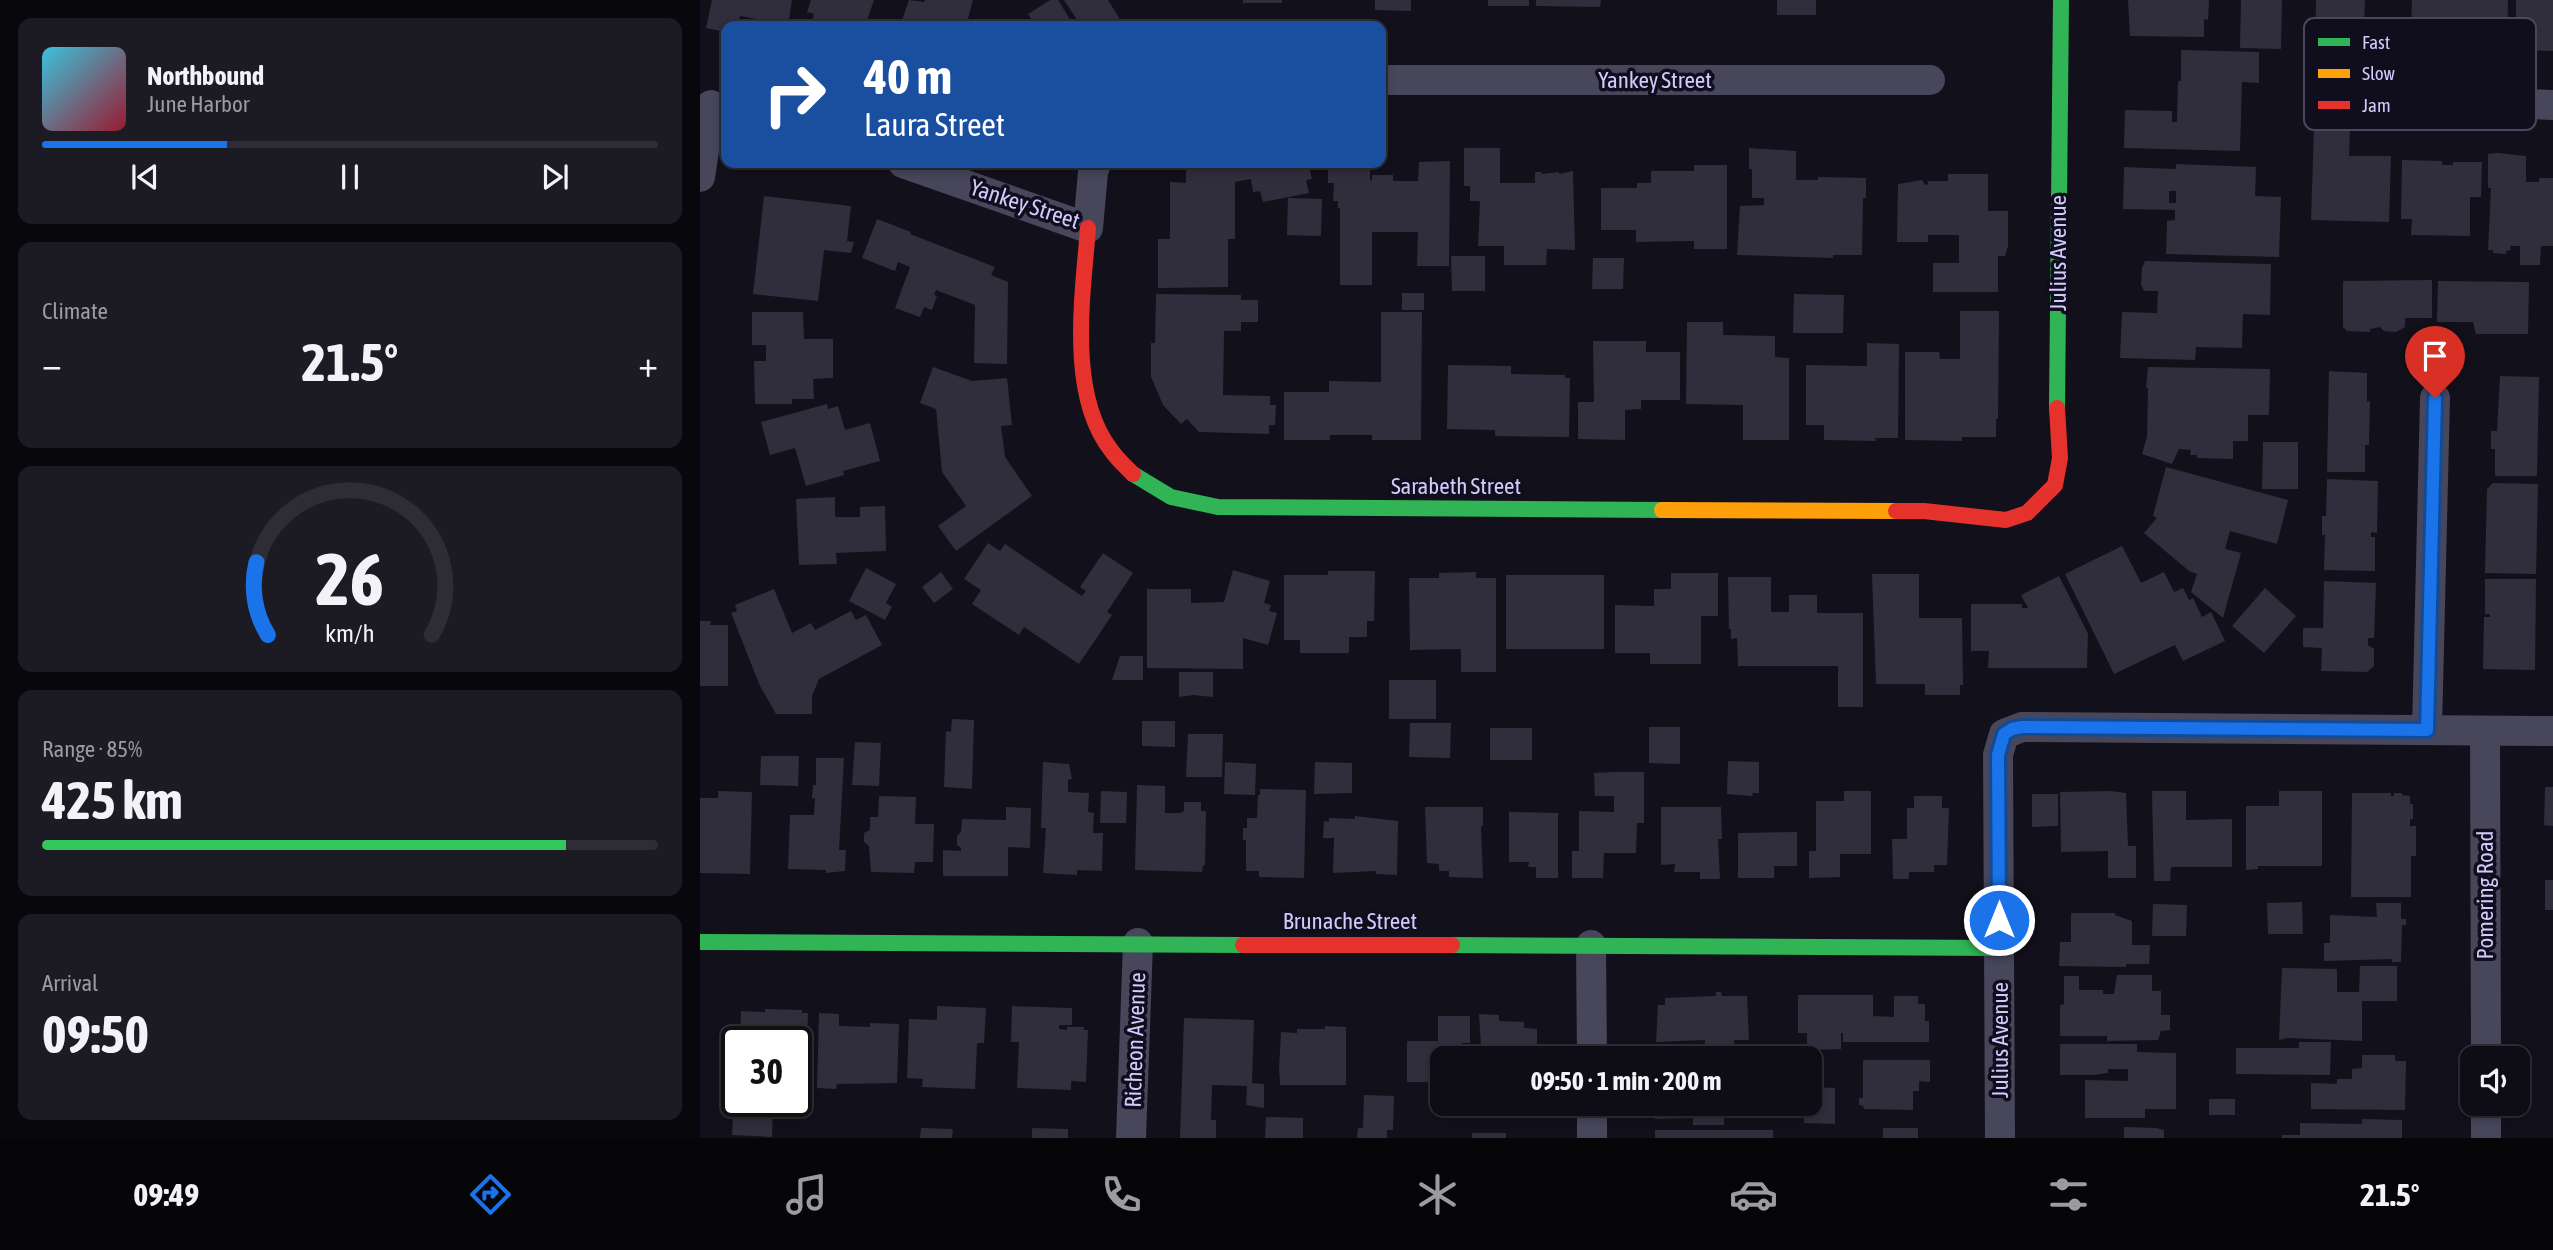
<!DOCTYPE html>
<meta charset="utf-8">
<style>
body{margin:0;font-family:"Asap Condensed",sans-serif;background:#1c1a22;color:#f1f3f6;height:100vh;display:flex;flex-direction:column;font-size:26px;white-space:nowrap}
*{box-sizing:border-box;margin:0}
p{font-size:23px;color:#9b9ba0}
.icon{flex:none;width:38px;height:38px;fill:none;stroke:currentColor;stroke-width:2;stroke-linecap:round;stroke-linejoin:round}
.map{position:relative;flex:1;overflow:hidden}
.sheet{display:flex;flex-direction:column;gap:18px;padding:18px;background:#08070b;width:700px}
.sheet>*{flex:none}
.hud{position:absolute;left:21px;top:21px;width:665px;height:147px;border-radius:14px;box-shadow:0 4px 10px #0003,0 0 0 2px #2e2c34;background:#1a4fa0;color:#fff;overflow:hidden}
.controls{position:absolute;left:1760px;top:1046px;display:grid;gap:14px}
.controls a{display:grid;place-items:center;width:70px;height:70px;border-radius:14px;background:#0e0c14;box-shadow:0 4px 10px #0003,0 0 0 2px #2e2c34;font-size:35px}
.speed{position:absolute;left:21px;top:1026px;display:flex;gap:14px;font-size:35px;font-weight:700;text-align:center}
.speed>*{display:grid;place-content:center;width:91px;height:91px;border-radius:50%;background:#0e0c14;box-shadow:0 4px 10px #0003,0 0 0 2px #2e2c34;line-height:1}
.speed .limit{border:4px solid #111;border-radius:10px;background:#fff;color:#111}
.pin{position:absolute;display:grid;place-items:center;width:60px;height:60px;color:#fff;margin:-72px -30px;border-radius:50% 50% 50% 0;rotate:-45deg;box-shadow:0 0 7px #0007}
.pin .icon{rotate:45deg}
.me{position:absolute;width:77px;margin:-38px;rotate:0deg;stroke-linejoin:round;filter:drop-shadow(0 0 5px #0008)}
.turn{display:flex;align-items:center;gap:24px;height:147px;padding:0 28px;font-size:32px}
.turn .icon{width:91px;height:91px;stroke-width:2.5}
.turn b{display:block;font-size:49px;line-height:60px}
.big{font-size:52px;font-weight:700;line-height:1.1}
.sheet .tile{flex:1;display:flex;flex-direction:column;justify-content:center;gap:10px;min-width:0;padding:0 24px;border-radius:14px;background:#1c1a22}
.sheet .dial{align-items:center;gap:0}
.dial svg{height:182px;overflow:visible;fill:none;stroke:#2e2c34;stroke-width:7;stroke-linecap:round;text-anchor:middle}
.dial text{fill:#f1f3f6;stroke:none}
.song{display:flex;align-items:center;gap:21px}
.cover{width:84px;height:84px;border-radius:10px;background:linear-gradient(135deg,hsl(190 70% 55%),hsl(350 70% 35%))}
.played{height:7px;border-radius:4px;background:linear-gradient(90deg,#1a73e8 30%,#2e2c34 30%)}
.keys{display:flex;justify-content:space-around;direction:ltr}
.heat{display:flex;justify-content:space-between;align-items:center;font-size:38px;direction:ltr}
.charge{height:10px;border-radius:5px;background:linear-gradient(90deg,#34c759 85%,#2e2c34 0)}
.trip{position:absolute;left:730px;top:1046px;width:392px;height:70px;border-radius:14px;background:#0e0c14;box-shadow:0 4px 10px #0003,0 0 0 2px #2e2c34;font-weight:700;line-height:70px;text-align:center}
.dock{display:flex;height:112px;justify-content:space-around;align-items:center;background:#060508;color:#9b9ba0}
.dock .icon{width:49px;height:49px}
.dock .current{color:#1a73e8}
.dock b{font-size:32px;color:#f1f3f6}
main{display:flex;flex:1;min-height:0}
.map>svg:first-child{display:block}
.building{fill:#302e3c;fill-rule:evenodd}
.lines{fill:none;stroke-linecap:round;stroke-linejoin:round}
.street{stroke:#47465a;stroke-width:30}
.fast{stroke:#30b455;stroke-width:16}
.slow{stroke:#ff9f0a;stroke-width:16}
.jam{stroke:#e5322d;stroke-width:16}
.route-casing{stroke:#114b97;stroke-width:18}
.route{stroke:#1a73e8;stroke-width:12}
.labels{text-anchor:middle;stroke-width:7;stroke-linejoin:round;paint-order:stroke}
.street-label{font-size:23px;fill:#d1cbfd;stroke:#100d1d}
.key{fill:#100d1d;stroke:#4a4660;stroke-width:2}
.key-label{font-size:19px;fill:#d1cbfd}
</style>
<main>
<section class="sheet">
<div class="tile">
<div class="song"><i class="cover"></i><div><b>Northbound</b><p>June Harbor</p></div></div>
<div class="played"></div>
<div class="keys"><svg class="icon" aria-label="previous" viewBox="0 0 24 24"><path d="M18 5L8 12l10 7zM5 5v14"/></svg><svg class="icon" aria-label="pause" viewBox="0 0 24 24"><path d="M8 5v14M16 5v14"/></svg><svg class="icon" aria-label="next" viewBox="0 0 24 24"><path d="M6 5l10 7-10 7zM19 5v14"/></svg></div>
</div>
<div class="tile"><p>Climate</p>
<div class="heat"><a>−</a><b class="big">21.5°</b><a>+</a></div>
</div>
<div class="tile dial"><svg viewBox="0 0 100 80">
<path d="M14 69A42 42 0 1 1 86 69"/>
<path d="M14 69A42 42 0 0 1 9 37" stroke="#1a73e8"/>
<text x="50" y="56" font-size="32" font-weight="700">26</text>
<text x="50" y="72" font-size="11">km/h</text>
</svg></div>
<div class="tile"><p>Range · 85%</p><b class="big">425 km</b><div class="charge"></div></div>
<div class="tile"><p>Arrival</p><b class="big">09:50</b></div>
</section>
<div class="map">
<svg width="1853" height="1138" viewBox="0 0 1853 1138">
<rect width="100%" height="100%" fill="#12101a"/>
<!-- building -->
<path class="building" d="M12,0H92L88,26H60L61,20L40,16L37,26H26V32L6,28Z
M111,0H174L166,23L173,26H110L114,14L107,12Z
M209,0L224,2L225,0H273L266,26H200Z
M350,0H358L374,26H336L328,14Z
M364,0H408L421,21L413,26H381Z
M543,0H582V3H543Z
M675,0H711V11L675,10Z
M788,0H829V6H788Z
M836,0H901L900,7L836,6Z
M1077,0H1116V15H1077Z
M1428,0H1509L1508,20L1504,19V37L1430,36Z
M1541,0H1582L1581,49L1540,48Z
M1616,0H1665L1663,51H1645L1644,99L1608,98L1609,44H1615Z
M1712,0H1808L1807,47H1769V35L1747,34V29L1711,28Z
M1816,0H1853V51L1816,50Z
M1481,50L1559,52V83L1542,82L1540,151L1424,148L1425,110L1472,111V122H1477L1478,81H1481Z
M1614,127L1650,128L1649,156H1691L1689,222L1611,220Z
M764,148H800V183H835V172H842L841,174L859,172V174L873,171L875,250L847,249L846,265H804V246H778L780,201H770V186H764Z
M1049,148L1096,151V180H1118V177L1166,178V198H1163L1162,255H1133V258L1037,255L1040,206L1064,205V198H1052V169H1049Z
M1798,153L1826,156V182H1839V178H1853V246H1841L1840,265H1820V246H1810L1811,250L1806,251V254L1793,253V250H1788L1791,188H1788V154Z
M1702,160L1742,161V165H1753V162H1782L1781,197H1770V236L1711,235L1712,219H1701Z
M750,161L749,266H717L718,232H672V285H640V208H638V201H633L634,183H628V163H670V180L672,181V175H693V181H718L719,162Z
M493,163H608L612,179L606,180L609,193L563,202L560,191L553,192L551,179L535,182V239H528V287L458,288V239H470V182L486,183V167H493Z
M1476,164L1556,167L1555,196L1581,197L1579,257L1466,254L1467,221L1475,220V210L1423,209L1424,167L1476,169ZM1469,191H1476V203H1469Z
M994,165H1027V249H994V241L936,242V230H901V188H937V183H951V171H994Z
M1248,174H1288V211H1308V246L1305,256H1298V292H1233V263H1259V235H1228V242H1197L1198,184L1222,180L1225,185L1228,184V181H1248Z
M64,196L151,206L147,241L154,242L151,253L124,250L118,301L53,294Z
M588,198L622,199L621,236L587,235Z
M177,219L211,232L210,234L295,267L291,275L308,282L307,364L274,363L275,305L236,290L234,295L237,296L232,310L224,307L220,317L195,308L210,267L198,262L195,271L162,258Z
M751,256H785V291H752Z
M893,258H924L923,289H892Z
M1445,261L1571,264L1570,315L1543,314L1542,348L1496,347L1495,360L1420,358L1422,312L1457,313L1458,291H1444L1441,285L1442,268Z
M1732,280V318H1705V327L1696,332L1684,331L1680,327L1670,329V332L1647,331L1643,327V281Z
M1738,281L1829,282L1828,334H1776L1773,322H1737Z
M702,293H724V310H702Z
M456,294L541,295V300H558V322H541V331H524L523,395L570,396V405H576L575,425H569V434L499,432L487,419L481,424L463,405L451,377V343H455Z
M1094,294L1144,295L1143,333H1093Z
M1260,311H1299L1298,419H1296V437H1262V441L1205,440V352H1239L1240,359H1260Z
M52,312H103L104,339H133V378L113,379L114,399H92V404H55L54,361H66V345H52Z
M681,312H722L721,440H672V435H630V440H584V392H629V381L681,382Z
M987,322H1023V335L1075,336V357L1089,358V440H1043V405L986,404Z
M893,341H946V352H980V400H941V409L925,410V440L878,439V402H894Z
M1167,343L1199,344L1198,438H1175L1176,441L1124,440V425H1106V365L1167,366Z
M748,365L811,366V374L865,375V378H870L869,437L795,436V430L747,429Z
M233,367L272,381L307,378L312,425L301,426L305,457L332,496L256,551L238,526L266,506L242,472L236,409L220,403Z
M1448,367L1570,369L1569,415H1548V441H1533V459L1497,458V455H1490L1491,450L1479,449L1472,464L1442,454L1447,437L1448,388H1446Z
M1629,371L1667,373V402L1670,401L1669,445H1665V472H1627Z
M1800,376L1839,377L1837,476H1795V449H1791V431H1797Z
M127,404L128,409L138,406L145,430L170,423L180,461L143,471L144,475L106,486L95,448L70,455L61,422Z
M1563,442H1598V489H1562Z
M1466,467L1588,500L1577,544L1530,531L1525,549L1541,553L1523,618L1491,592L1497,574L1489,571L1444,533L1457,518L1453,516Z
M1627,479L1678,481L1677,533L1671,532V537H1675V571L1624,570L1625,535H1622V516H1626Z
M1793,483L1838,484L1836,574L1785,573L1787,489Z
M135,497V517H160V507L185,506L186,551L136,553L137,564L99,565L96,499Z
M288,543L300,551L305,544L382,596L386,591L380,587L403,553L433,573L407,612L412,615L379,664L324,627L319,635L272,604L281,590L264,579Z
M1422,546L1441,583L1464,572L1474,592L1483,588L1489,600L1493,598L1502,617L1511,612L1525,641L1483,661L1475,645L1414,674L1365,574Z
M166,568L196,584L186,603L192,607L185,620L149,601Z
M533,570L570,581L564,603L571,605L569,611L577,613L568,645L543,638V669L447,668V589H491V603L524,602Z
M628,571H675L674,621H667V637H649V653H600V640H584V575H628Z
M241,572L253,589L234,603L222,587Z
M776,572V578H796V672H761V649L710,650L709,578H739V573Z
M971,573H1018V616H1001V664H950V653H915V605L954,606V589H971Z
M1172,574H1219V618H1262L1263,685H1260V695H1225V684H1176Z
M806,575H904V649H806Z
M1359,576L1388,634L1387,668H1288L1289,651H1271V604H1322V608H1328L1321,595Z
M1028,577H1071V612H1089V595H1117V613H1163V707H1138V666H1038L1037,638L1031,639V629H1029Z
M1785,579H1836L1835,670L1783,669L1784,617H1790V614H1785Z
M1624,581L1676,583L1674,638H1668V645L1674,649V666L1667,672L1621,671L1622,648L1603,647V628H1623Z
M1565,588L1596,616L1564,653L1532,626Z
M74,589L92,633L111,623L115,630L151,611L156,620L166,615L182,645L119,679L112,696V714H76L60,686L31,613L37,611L35,605Z
M0,621H11L10,625H28V686H0Z
M420,656H443V680H412Z
M479,672H513V697L493,695L479,697Z
M689,680H736V719H689Z
M252,719L274,720L272,789L244,787L246,731L251,732Z
M442,721H475V747L442,746Z
M710,723H751L750,758L709,757Z
M949,727H980V764L949,763Z
M790,728H832V760H790Z
M488,734H523L522,777H486Z
M155,742L181,743L179,786L152,785Z
M61,756H99L98,786L60,785Z
M116,758H144L139,850H146L145,871L126,873V870L88,869L90,815H114L115,798L112,799L113,785H116Z
M1028,761L1059,762V793H1052L1053,796L1027,794Z
M343,762L369,764L372,779L368,780V792L389,793L388,812L394,813L393,833H403L402,871L377,870V875L343,873L346,828H341Z
M525,762L556,764L555,795L524,794Z
M615,762L652,763V793L614,794Z
M914,772H944V823H937L936,853H904L903,878H872V851H879V811L914,812V796H895L894,773Z
M437,785L465,786V813H481L484,811V802H501V811H506L505,866L503,865L502,872L435,870Z
M1845,787H1853V826L1844,825Z
M560,789L606,790L604,878L559,877V871H546V840H543V828H547V818H557L558,795H560Z
M18,791L52,792L50,874L0,873V798H18Z
M401,791L427,792L426,823H400Z
M1144,791H1171V854H1140V877L1109,878V851H1116V801H1144Z
M1411,791L1426,793L1428,846H1436V878H1408V851L1361,852L1360,792Z
M1452,791H1486V820L1532,819V867H1471L1470,881H1454Z
M1579,791H1622V866H1558V869L1546,870V806H1579Z
M1652,793H1691V796H1694V793H1702V795L1710,796V804H1713V819H1710V826H1716V856H1711V897H1651Z
M1332,794H1358V826L1332,827Z
M179,796L216,797L215,824H234L233,862H215L214,873L171,872L169,846L164,842V833L170,830V817H178Z
M1214,796H1242V808H1249L1247,865H1234V872H1209V879H1193L1192,839H1207V808H1214Z
M306,807L331,808L330,848L308,847V876H243V850L261,851V848L257,845V836L261,832L262,819L306,820Z
M725,807H783V826H781L783,878L749,877V871H739V864L727,863Z
M961,807H1021L1022,839H1018L1020,879H1000V872H974L975,864L961,865Z
M809,812L858,813V878H836V867H828L829,862H809Z
M655,816L698,821L697,875L676,874V871L633,873L634,838H623L624,821L629,822V818L655,819Z
M1097,832V866H1074V878H1038V833Z
M1845,880H1853V910H1845Z
M1602,902L1603,934H1568L1567,903Z
M1676,903H1701V919H1706V925H1702L1701,962H1692V959L1624,961V943H1630V915L1677,917Z
M1453,904L1487,905L1486,936H1452Z
M1371,913H1415V915L1432,921V945H1450L1449,964H1426V967L1359,966L1360,942H1371Z
M1660,966H1697V1001H1662V1041L1588,1038L1579,1040L1582,968L1637,969V992H1659Z
M1417,975H1452V991H1461V1015H1470V1030L1461,1031L1458,1040L1407,1041V1036H1360V1005L1364,1004V976H1379V990H1403V994H1414Z
M1016,992H1021L1022,996H1047L1049,1040H1034V1046H1005V1040L956,1042L958,1005H965V998L1016,996Z
M1098,995H1173V1016L1194,1017V996H1218V1004H1225V1021H1229V1042H1143V1033H1141V1049L1107,1050V1033H1098Z
M237,1006L286,1008L284,1043H277L275,1089L222,1087L223,1079L207,1078L209,1019L237,1020Z
M312,1006L372,1008V1025H359V1029L367,1030V1027H384V1030H388L386,1082L371,1081V1090L317,1088L319,1042H311Z
M65,1009L102,1010V1013H108L106,1071H96V1041H40L41,1011L65,1012Z
M119,1013L139,1014V1026L170,1027V1023L199,1024L197,1083L137,1084L136,1089L117,1088Z
M779,1014L799,1015V1021L824,1022V1028L837,1029V1059H778V1046H781Z
M738,1016H770V1043H762V1059H742V1082H707V1041H738Z
M484,1018L554,1020L552,1083L564,1084V1108L546,1105L547,1086L512,1085L511,1120H516V1138H480Z
M625,1026L646,1027V1085H580L579,1068L581,1032L597,1033V1029H625Z
M1599,1042H1631L1630,1075L1536,1074V1048H1599Z
M1360,1044H1437V1052L1476,1053V1109H1445V1118H1385V1080L1428,1081V1069H1408V1073L1393,1075H1360Z
M1662,1055H1695V1061H1706L1705,1110L1611,1109V1083L1637,1084V1079H1652V1069L1662,1068Z
M1163,1060H1230V1082L1219,1081V1091H1213V1110L1164,1109L1163,1106L1159,1105V1098H1163Z
M1110,1087L1135,1088V1124L1104,1123V1104H1110Z
M664,1095L694,1096L693,1130H687V1138H657L658,1128H663Z
M37,1096V1101H73L72,1137L32,1135L34,1097Z
M1509,1099H1535V1115H1509Z
M955,1104H1024V1125H993V1118L955,1119Z
M566,1117L603,1118V1138H565Z
M1662,1119L1702,1120V1138H1582V1135H1600V1123L1662,1124Z
M1424,1127L1456,1128L1464,1130V1138H1424Z
M221,1128L253,1129L252,1138H220Z
M332,1128L368,1129V1138H332Z
M1183,1128H1218V1138H1183Z
M955,1130H1073V1138H955Z
M772,1133H806V1138H772Z"/>
<g class="lines">
<!-- street -->
<path class="street" d="M681,80H1230
M1715,100L1853,105
M203,163L388,228L393,172L396,163
M0,177L11,105
M1727,730L1735,398
M1785,731L1786,1059
M891,945L892,1059
M892,1104V1138
M1786,1104V1138
M431,1138L438,943
M1300,1138L1298,755L1304,734L1322,727L1853,731"/>
<!-- fast -->
<path class="fast" d="M1357,408L1361,0
M433,474L471,497L518,507L962,510
M0,942L543,945
M752,945L1299,948"/>
<!-- slow -->
<path class="slow" d="M962,510L1196,511"/>
<!-- jam -->
<path class="jam" d="M388,228C383,294 367,394 411,450C417,459 425,466 433,474
M1196,511H1224L1306,520L1327,513L1355,485L1360,458L1357,408
M543,945H752"/>
</g>
<g class="lines">
<!-- route casing -->
<g class="route-casing">
<path id="route" d="M1299,920L1298,755L1304,734L1312,729L1322,727L1727,730L1735,398"/>
</g>
<!-- route -->
<use href="#route" class="route"/>
</g>
<g class="labels">
<!-- street labels -->
<g class="street-label">
<text x="955" y="88">Yankey Street</text>
<text transform="translate(325 204) rotate(18)" y="8">Yankey Street</text>
<text transform="translate(1358 253) rotate(-90)" y="8">Julius Avenue</text>
<text x="756" y="494">Sarabeth Street</text>
<text transform="translate(1785 895) rotate(-90)" y="8">Pomering Road</text>
<text x="650" y="929">Brunache Street</text>
<text transform="translate(435 1040) rotate(-88)" y="8">Richeon Avenue</text>
<text transform="translate(1300 1040) rotate(-90)" y="8">Julius Avenue</text>
</g>
</g>
<!-- legend -->
<rect x="1604" y="18" width="232" height="112" rx="10" class="key"/>
<rect x="1618" y="38" width="32" height="8" fill="#30b455"/>
<rect x="1618" y="69" width="32" height="9" fill="#ff9f0a"/>
<rect x="1618" y="101" width="32" height="8" fill="#e5322d"/>
<g class="key-label">
<text x="1662" y="49">Fast</text>
<text x="1662" y="80">Slow</text>
<text x="1662" y="112">Jam</text>
</g>
</svg>
<div class="controls">
<a><svg class="icon" aria-label="sound" viewBox="0 0 24 24"><path d="M4 9h4l5-4v14l-5-4H4zM17 9q2 3 0 6"/></svg></a>
</div>
<div class="speed"><div class="limit">30</div></div>
<div class="pin" style="left:1735px;top:398px;background:#d93025"><svg class="icon" aria-label="arrive" viewBox="0 0 24 24"><path d="M6 21V4h12l-3 4 3 4H6"/></svg></div>
<svg class="me" style="left:1299px;top:920px" viewBox="-20 -20 40 40"><circle r="17" fill="#1a73e8" stroke="#fff" stroke-width="3"/><path d="M0-11L8 9 0 5-8 9z" fill="#fff"/></svg>
<div class="trip">09:50 · 1 min · 200 m</div>
<div class="hud">
<div class="turn"><svg class="icon" aria-label="right" viewBox="0 0 24 24"><path d="M7 20v-9h11M14 6l5 5-5 5"/></svg><div><b>40 m</b>Laura Street</div></div>
</div>
</div>
</main>
<nav class="dock">
<b>09:49</b>
<svg class="icon current" aria-label="directions" viewBox="0 0 24 24"><path d="M12 3l9 9-9 9-9-9zM9 14v-3h6M13 9l2 2-2 2"/></svg>
<svg class="icon" aria-label="music" viewBox="0 0 24 24"><path d="M9 18V5l10-2v13"/><circle cx="6" cy="18" r="3"/><circle cx="16" cy="16" r="3"/></svg>
<svg class="icon" aria-label="phone" viewBox="0 0 24 24"><path d="M5 4h4l2 5-3 2q2 4 5 5l2-3 5 2v4C11 20 4 13 5 4z"/></svg>
<svg class="icon" aria-label="climate" viewBox="0 0 24 24"><path d="M12 3v18M4 7l16 10M4 17L20 7"/></svg>
<svg class="icon" aria-label="car" viewBox="0 0 24 24"><path d="M5 17H2v-5l4-1 3-4h7l3 4 3 1v5h-3M9 17h6M6 11h13"/><circle cx="7" cy="17" r="2"/><circle cx="17" cy="17" r="2"/></svg>
<svg class="icon" aria-label="filters" viewBox="0 0 24 24"><path d="M4 7h16M4 17h16"/><circle cx="9" cy="7" r="2"/><circle cx="15" cy="17" r="2"/></svg>
<b>21.5°</b>
</nav>
